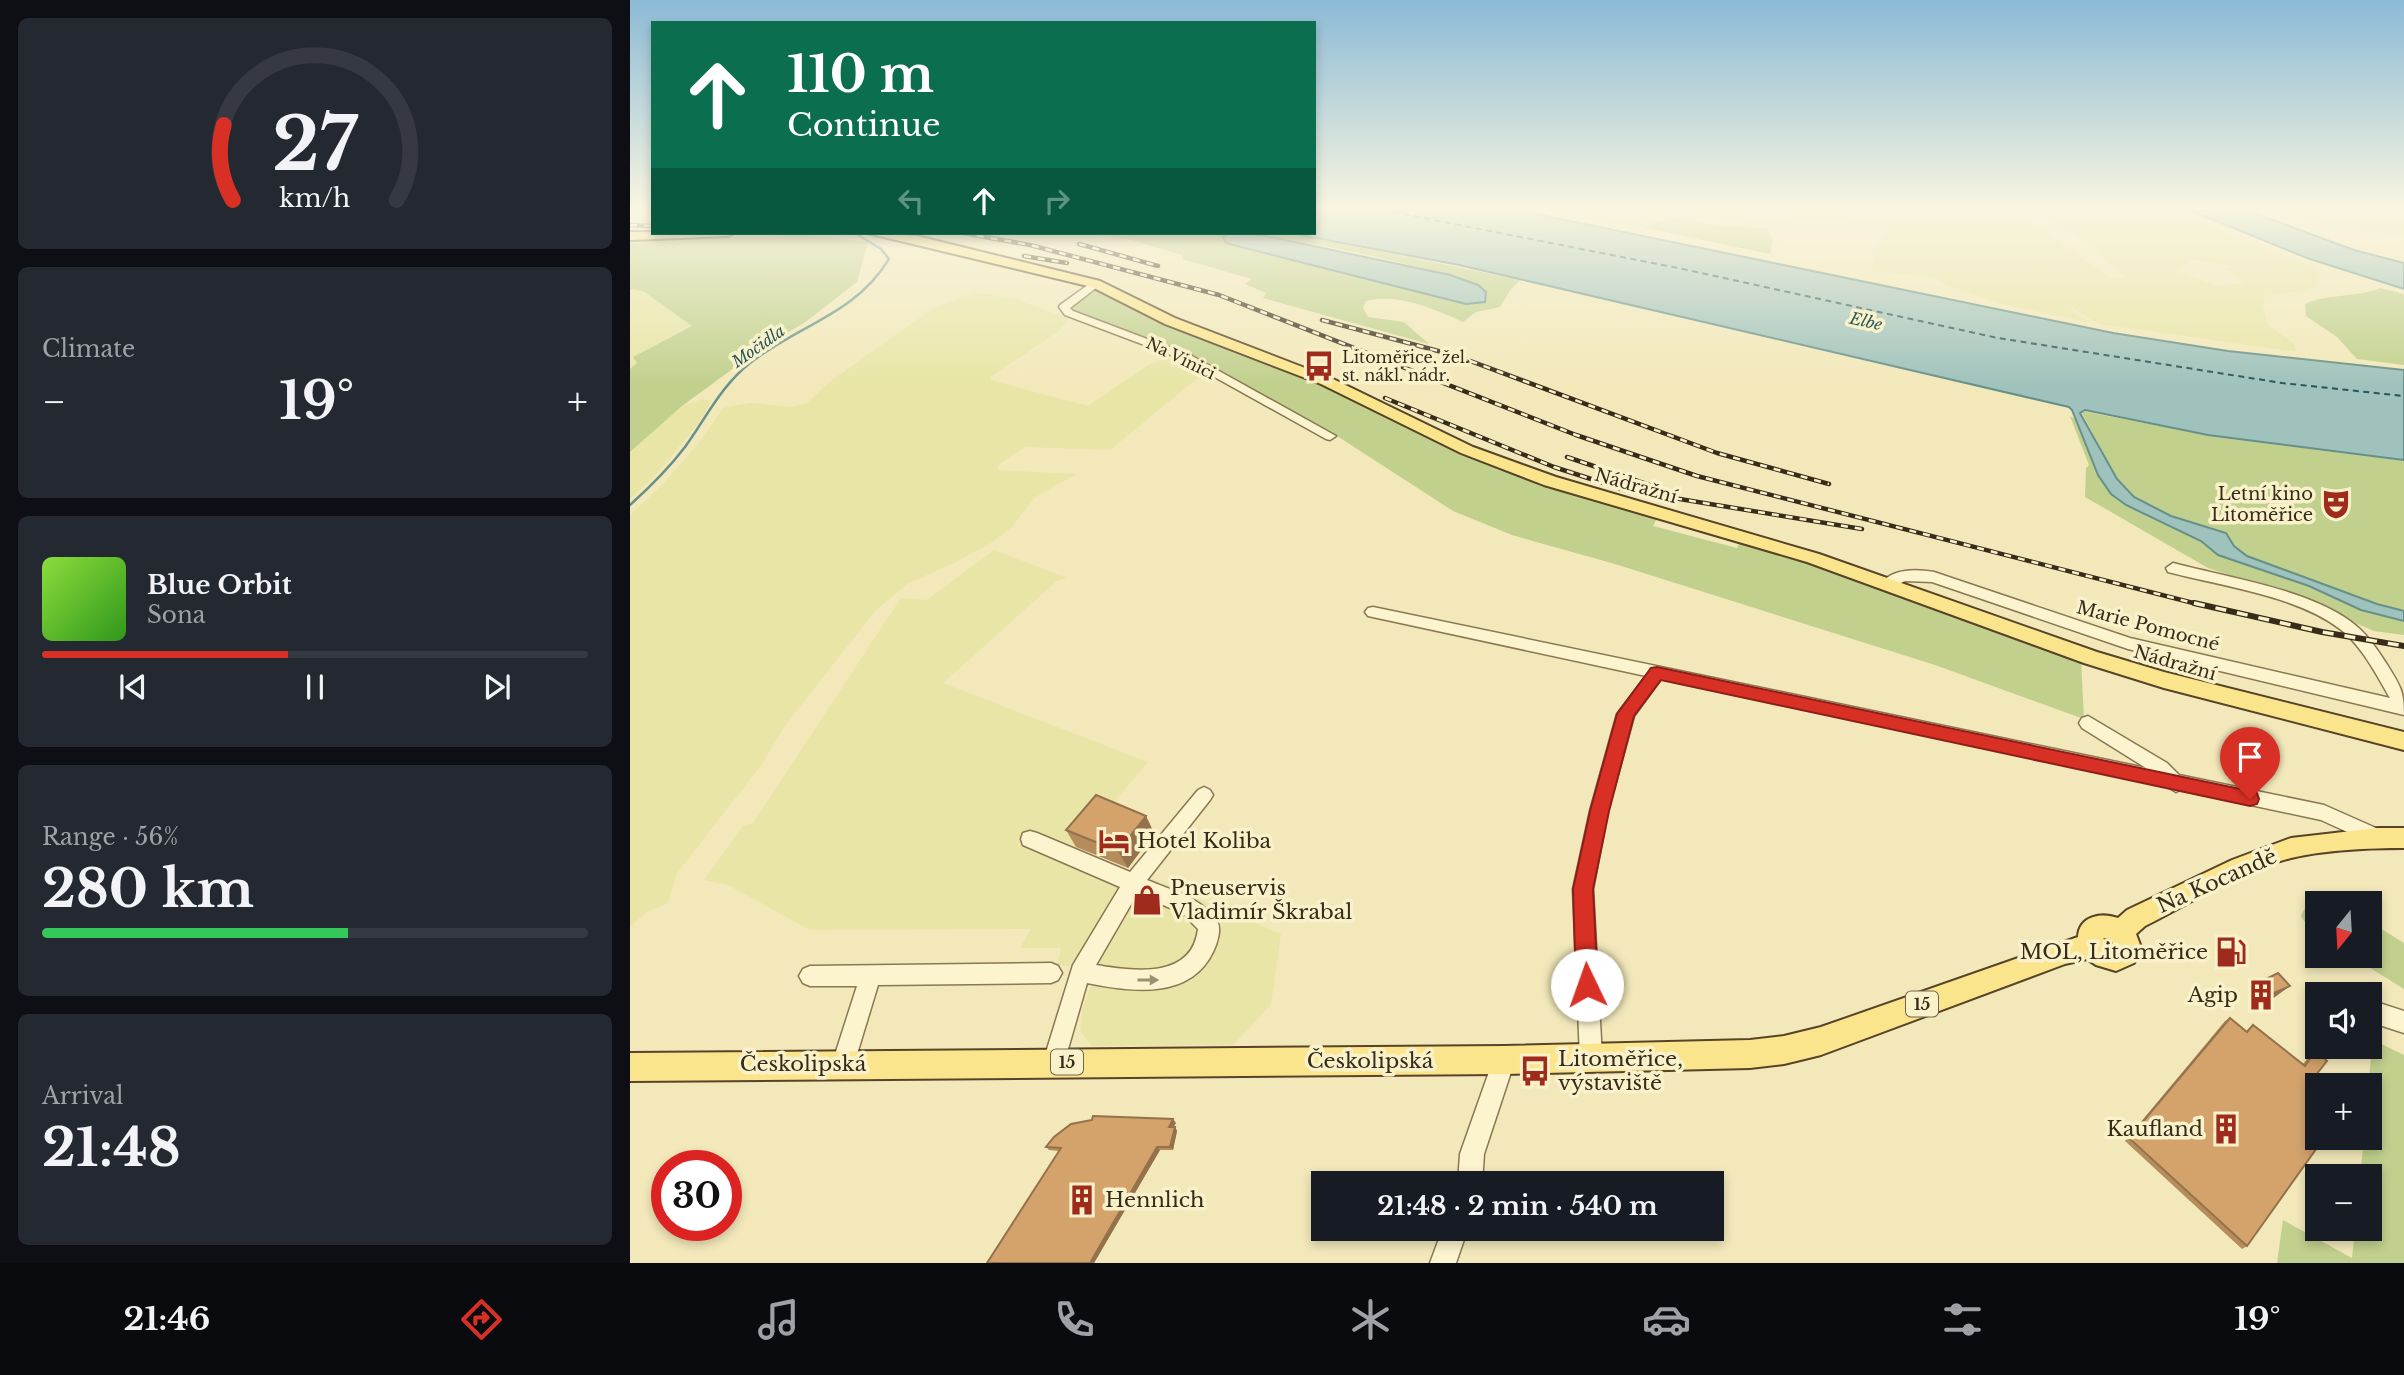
<!DOCTYPE html>
<meta charset="utf-8">
<style>
body{margin:0;font-family:"Libre Baskerville",serif;background:#242831;color:#f1f3f6;height:100vh;display:flex;flex-direction:column;font-size:26px;white-space:nowrap}
*{box-sizing:border-box;margin:0}
p{font-size:23px;color:#9ea1a6}
.icon{flex:none;width:38px;height:38px;fill:none;stroke:currentColor;stroke-width:2;stroke-linecap:round;stroke-linejoin:round}
.map{position:relative;flex:1;overflow:hidden}
.sheet{display:flex;flex-direction:column;gap:18px;padding:18px;background:#0d0f14;width:630px}
.sheet>*{flex:none}
.banner{position:absolute;left:21px;top:21px;width:665px;height:214px;border-radius:0px;box-shadow:0 4px 10px #0003;background:#0b6e4f;color:#fff;overflow:hidden}
.needle{width:46px;rotate:198deg}
.fabs{position:absolute;left:1675px;top:891px;display:grid;gap:14px}
.fabs a{display:grid;place-items:center;width:77px;height:77px;border-radius:0px;background:#171b24;box-shadow:0 4px 10px #0003;font-size:35px}
.speed{position:absolute;left:21px;top:1150px;display:flex;gap:14px;font-size:35px;font-weight:700;text-align:center}
.speed>*{display:grid;place-content:center;width:91px;height:91px;border-radius:50%;background:#171b24;box-shadow:0 4px 10px #0003;line-height:1}
.speed .limit{border:10px solid #d22;background:#fff;color:#111}
.pin{position:absolute;display:grid;place-items:center;width:60px;height:60px;color:#fff;margin:-72px -30px;border-radius:50% 50% 50% 0;rotate:-45deg;box-shadow:0 0 7px #0007}
.pin .icon{rotate:45deg}
.me{position:absolute;width:77px;margin:-38px;rotate:357deg;stroke-linejoin:round;filter:drop-shadow(0 0 5px #0008)}
.turn{display:flex;align-items:center;gap:24px;height:147px;padding:0 21px;font-size:32px}
.turn .icon{width:91px;height:91px;stroke-width:2.5}
.turn b{display:block;font-size:49px;line-height:60px}
.lanes{display:flex;align-items:center;height:66px;padding:0 21px;background:#0003;justify-content:center;gap:35px;direction:ltr}
.lanes .off{opacity:.35}
.big{font-size:52px;font-weight:800;line-height:1.1}
.sheet .widget{flex:1;display:flex;flex-direction:column;justify-content:center;gap:10px;min-width:0;padding:0 24px;border-radius:10px;background:#242831}
.sheet .dial{align-items:center;gap:0}
.dial svg{height:182px;overflow:visible;fill:none;stroke:#363941;stroke-width:7;stroke-linecap:round;text-anchor:middle}
.dial text{fill:#f1f3f6;stroke:none}
.song{display:flex;align-items:center;gap:21px}
.cover{width:84px;height:84px;border-radius:10px;background:linear-gradient(135deg,hsl(90 70% 55%),hsl(110 70% 35%))}
.played{height:7px;border-radius:4px;background:linear-gradient(90deg,#d93025 45%,#363941 45%)}
.keys{display:flex;justify-content:space-around;direction:ltr}
.heat{display:flex;justify-content:space-between;align-items:center;font-size:38px;direction:ltr}
.charge{height:10px;border-radius:5px;background:linear-gradient(90deg,#34c759 56%,#363941 0)}
.trip{position:absolute;left:681px;top:1171px;width:413px;height:70px;border-radius:0px;background:#171b24;box-shadow:0 4px 10px #0003;font-weight:800;line-height:70px;text-align:center}
.dock{display:flex;height:112px;justify-content:space-around;align-items:center;background:#090b0e;color:#9ea1a6}
.dock .icon{width:49px;height:49px}
.dock .current{color:#d93025}
.dock b{font-size:32px;color:#f1f3f6}
main{display:flex;flex:1;min-height:0}
.map>svg:first-child{display:block}
.farmland{fill:#e8e5a7;fill-rule:evenodd}
.green{fill:#c1d08d}
.water{fill:#9fc2bc;stroke:#66908a;stroke-width:2}
.lines{fill:none;stroke-linecap:round;stroke-linejoin:round}
.stream{stroke:#66908a;stroke-width:2.5}
.ferry{stroke:#275659;stroke-width:2;stroke-dasharray:6 4.5;stroke-linecap:butt}
.minor-casing{stroke:#8a7753;stroke-width:3}
.major-casing{stroke:#574328;stroke-width:4}
.minor{fill:#fcf4ce;fill-rule:evenodd}
.major{fill:#fbe58c;fill-rule:evenodd}
.rail-far1-casing{stroke:#372b19;stroke-width:4.5}
.rail-casing{stroke:#372b19;stroke-width:6}
.rail-far1{stroke:#f9f1ca;stroke-width:2.5;stroke-dasharray:7;stroke-linecap:butt}
.rail{stroke:#f9f1ca;stroke-width:3.5;stroke-dasharray:11;stroke-linecap:butt}
.wall{fill:#b68c5d}
.shaded-wall{fill:#94724c}
.building{fill:#d4a36c;stroke:#94724c;stroke-width:2}
.oneway{fill:#9a9074}
.route{fill:#d93025;stroke:#8d1f18;stroke-width:2}
.labels{text-anchor:middle;stroke-width:7;stroke-linejoin:round;paint-order:stroke}
.far-water-label{font-size:16px;font-style:italic;fill:#275659;stroke:#f9f1ca}
.far-poi-label{font-size:16px;fill:#372b19;stroke:#f9f1ca;text-anchor:start}
.far-street-label{font-size:16px;fill:#372b19;stroke:#f9f1ca}
.shield{fill:#f9f1ca;stroke:#71664e;stroke-width:2}
.shield-label{font-size:16px;font-weight:bold;fill:#372b19}
.street-label{font-size:18px;fill:#372b19;stroke:#f9f1ca}
.poi-label{font-size:18px;fill:#372b19;stroke:#f9f1ca;text-anchor:end}
.near-poi-label{font-size:21px;fill:#372b19;stroke:#f9f1ca;text-anchor:start}
.near-street-label{font-size:21px;fill:#372b19;stroke:#f9f1ca}
</style>
<main>
<section class="sheet">
<div class="widget dial"><svg viewBox="0 0 100 80">
<path d="M14 69A42 42 0 1 1 86 69"/>
<path d="M14 69A42 42 0 0 1 10 36" stroke="#d93025"/>
<text x="50" y="56" font-size="32" font-weight="700">27</text>
<text x="50" y="72" font-size="11">km/h</text>
</svg></div>
<div class="widget"><p>Climate</p>
<div class="heat"><a>−</a><b class="big">19°</b><a>+</a></div>
</div>
<div class="widget">
<div class="song"><i class="cover"></i><div><b>Blue Orbit</b><p>Sona</p></div></div>
<div class="played"></div>
<div class="keys"><svg class="icon" aria-label="previous" viewBox="0 0 24 24"><path d="M18 5L8 12l10 7zM5 5v14"/></svg><svg class="icon" aria-label="pause" viewBox="0 0 24 24"><path d="M8 5v14M16 5v14"/></svg><svg class="icon" aria-label="next" viewBox="0 0 24 24"><path d="M6 5l10 7-10 7zM19 5v14"/></svg></div>
</div>
<div class="widget"><p>Range · 56%</p><b class="big">280 km</b><div class="charge"></div></div>
<div class="widget"><p>Arrival</p><b class="big">21:48</b></div>
</section>
<div class="map">
<svg width="1774" height="1263" viewBox="0 0 1774 1263">
<rect width="100%" height="100%" fill="#f2e8ba"/>
<!-- farmland -->
<path class="farmland" d="M913,210H1014L1015,211L1011,225L980,223Z
M1045,210H1319L1297,217L1299,221L1384,214L1393,216L1482,279L1495,277L1464,249L1409,210H1548L1575,224L1681,266L1694,275L1688,278L1687,285L1674,291L1635,296L1633,306L1637,324L1664,344L1666,351H1661L1469,324L1438,305L1448,316L1462,323L1368,303L1323,288L1301,277L1241,271L1254,227L1187,219L1152,224H1120ZM1567,260L1604,267L1597,268L1613,284L1585,285L1547,271L1558,262Z
M1641,210H1774V237L1688,223Z
M0,289L13,291L62,326L10,353L6,365L0,369Z
M344,292L386,299L439,319L429,331L360,377V380L458,406L520,364L540,357L551,358L571,370L570,376L480,450L395,447L369,464L368,470L446,474L404,498L382,527L361,543L326,562L277,584L245,611L154,727L132,764L47,873L38,903L17,912L0,926V515L33,484L72,439L93,408L120,403L162,407L177,403L202,380L302,309Z
M73,399L80,401L79,406L69,423L23,478L0,499V452L52,406Z
M364,550L437,578L428,580L313,683L518,762L441,852L489,871L521,878L651,934L641,1005L603,1045L462,1046L450,1031L453,1006L468,969L427,965L431,948H390L401,929L180,930L98,885L74,880L113,826L123,823L271,598L297,600Z"/>
<!-- green -->
<path class="green" d="M1046,217L1084,226L1137,228L1143,239L1140,254L1015,228L1021,223L1040,221V219Z
M447,233H600L594,240L603,245L762,286L848,285C772,260 689,243 610,233H660L891,280L881,289L870,307L846,312L833,322C803,309 769,293 736,301L733,308L738,317L774,322L799,344L633,298L636,293L615,284L622,279L552,259V255L498,239Z
M174,235L238,242L227,282L174,323L131,348L52,406L0,452V369L7,363L3,357L62,326L13,291L0,289V240Z
M466,287L693,383L835,452L1028,516L1023,526L1107,548L1111,539L1182,562L1451,659L1454,719L1305,665L985,564L882,535L823,511L704,434L562,356L442,311L438,307Z
M1750,288L1774,294V365L1727,359L1707,337L1676,316L1675,304C1699,293 1726,298 1750,288Z
M1451,411L1578,435L1774,460V611L1747,604L1617,556L1604,546L1596,533L1541,516L1504,498L1487,479Z
M1440,416L1445,419L1468,475L1496,505L1571,541L1588,555L1679,586L1731,610L1774,621V635L1744,631L1668,598L1578,568L1455,497L1456,468L1459,465Z
M1682,893L1697,895L1710,903H1687V933L1678,927L1671,916Z
M1740,922L1774,943V989L1721,956H1740Z
M1743,1040L1774,1055V1263H1647L1653,1220L1722,1258L1725,1229L1740,1228V1176H1730L1734,1138H1740L1738,1085Z"/>
<!-- water -->
<path class="water" d="M684,210H887L1483,333L1598,351L1774,370V460L1578,435L1455,410L1450,413L1487,479L1504,497L1541,516L1596,533L1604,546L1617,556L1747,604L1774,611V621L1731,610L1679,586L1588,555L1571,541L1496,505L1481,494L1468,475L1442,410L1439,407L829,265L660,233H684Z
M1559,210H1616L1724,250L1774,263V289L1677,258Z
M600,233L636,236L820,275L848,285L856,292L855,302L836,304L603,245L596,243L593,237Z"/>
<g class="lines">
<!-- stream -->
<path class="stream" d="M0,505C20,487 39,468 55,447C76,418 91,386 120,363C168,325 225,315 259,259L251,249L225,233"/>
<!-- ferry -->
<path class="ferry" d="M753,210L1053,269L1368,338L1652,383L1774,396"/>
<!-- minor casing -->
<g class="minor-casing">
<path id="minor" d="M462,282L471,284L440,308L443,311L562,356L706,436L700,440L696,439L554,360L435,315L429,307L430,305Z
M1543,563C1596,577 1676,589 1720,621C1736,632 1747,649 1758,666C1770,686 1774,690 1774,715L1498,649L1302,582L1275,581L1258,589L1250,584C1263,568 1286,569 1304,572L1500,638L1760,698C1746,674 1732,646 1710,629C1665,595 1591,586 1538,572L1536,568Z
M743,607L1516,768L1452,728L1449,723L1452,718L1458,716L1537,763L1549,775L1694,805L1755,832L1757,838L1755,844L1748,846L1691,820L1550,790L1546,792L1538,787L1031,679L1004,716L978,811L963,889L972,1058L969,1066L961,1069L953,1066L950,1058L943,889L960,811L987,714L1016,676L738,616L735,612L738,608Z
M574,787L580,790L583,795L580,800L517,880C541,890 572,898 587,921C592,929 587,944 583,952C560,1000 501,992 457,983L432,1070L424,1073L416,1070L413,1062L443,965L490,887L393,845L391,839L393,833L400,831L407,833L500,872L568,790ZM507,894L552,913L568,929C562,980 503,971 466,965Z
M421,963L428,966L432,973L428,980L421,983L248,985L224,1064L221,1072L213,1075L205,1072L202,1064L227,986H180L173,983L169,976L173,969L180,966Z
M1740,1000L1774,1011V1033L1740,1022Z
M874,1049L882,1052L885,1060L854,1154L852,1183H828L830,1154L866,1052Z
M813,1228H838L826,1263H800Z"/>
</g>
<!-- major casing -->
<g class="major-casing">
<path id="major" d="M0,232L104,233L98,236L0,240Z
M237,233L287,236L470,281L545,318L701,378L843,447L926,477L1189,554L1467,652L1534,672L1774,732V750L1534,688L1454,663L1177,562L914,485L831,453L691,384L535,324L462,287Z
M1748,828H1774V848C1739,848 1695,850 1661,858C1610,871 1561,903 1515,926L1506,934L1512,950L1504,963L1486,971L1466,965L1457,959L1435,964L1191,1055L1154,1064L1120,1068L874,1074L0,1081V1053L874,1046L1120,1040L1154,1036L1191,1027L1448,937C1449,916 1471,912 1488,918L1497,910L1602,860L1661,838ZM1473,938L1479,939L1486,946L1480,945Z"/>
</g>
<!-- minor -->
<use href="#minor" class="minor"/>
<!-- major -->
<use href="#major" class="major"/>
<!-- rail-far1 casing -->
<g class="rail-far1-casing">
<path id="rail-far1" d="M0,225L23,226
M333,233L400,245L589,295L946,435L1067,476L1571,605
M449,244L528,266
M394,256L437,263
M692,320L827,356L1087,453L1199,484
M755,398L924,467L995,490L1232,529
M937,457L1028,488"/>
</g>
<!-- rail casing -->
<g class="rail-casing">
<path id="rail" d="M1564,603L1692,632L1774,646"/>
</g>
<!-- rail-far1 -->
<use href="#rail-far1" class="rail-far1"/>
<!-- rail -->
<use href="#rail" class="rail"/>
</g>
<!-- wall -->
<path class="wall" d="M516,816L524,833L498,868L446,847L436,830Z
M1648,973L1645,997L1629,1005L1618,992L1632,981Z
M1600,1018L1616,1031L1623,1025L1673,1064L1680,1055L1685,1051L1686,1075L1617,1246L1612,1249L1495,1141L1595,1021Z
M546,1123L543,1127H545L547,1131L543,1150H530L464,1263H357L429,1151L419,1150L416,1147Z"/>
<!-- shaded-wall -->
<path class="shaded-wall" d="M516,816L524,833L498,868L488,851Z
M1660,986L1645,997L1629,1005L1644,993Z
M543,1119L546,1123L541,1131L539,1127Z
M545,1127L547,1131L543,1150L540,1147Z
M527,1147L530,1150L464,1263H460Z"/>
<!-- building -->
<path class="building" d="M466,795L516,816L488,851L436,830Z
M1648,973L1660,986L1644,993L1632,981Z
M1600,1018L1617,1032L1623,1025L1675,1066L1685,1051L1697,1061L1686,1075L1699,1085H1687V1138H1694L1617,1246L1499,1138Z
M463,1116L543,1119L539,1127H545L540,1147H527L460,1263H357L431,1148L416,1147L424,1137L441,1124L462,1120Z"/>
<!-- one-way arrows -->
<defs><path id="oneway-solid" d="M-6-.8H1V-3.2L6.5 0L1 3.2V.8H-6Z" transform="scale(1.75)"/></defs>
<use class="oneway" href="#oneway-solid" transform="translate(518 980)"/>
<!-- sky -->
<linearGradient id="sky" x2="0" y2="1"><stop stop-color="#8bbad6"/><stop offset="0.54" stop-color="#f9f5e0"/><stop offset="1" stop-color="#f9f5e0" stop-opacity="0"/></linearGradient>
<rect width="1774" height="386" fill="url(#sky)"/>
<!-- route -->
<path class="route" d="M1027,667L1620,791L1627,793L1629,799L1627,804L1620,806L1031,680L1004,716L979,811L963,889L968,985L965,993L957,996L950,993L946,985L943,889L960,811L987,714L1021,668Z"/>
<!-- icons -->
<defs>
<g id="bus-bare" transform="scale(2.415)"><path d="M-5-6H5V4H4V6H2V4H-2V6H-4V4H-5ZM-3.5-4V0h7V-4ZM-3.5 1.2v1.5H-2V1.2ZM2 1.2v1.5H3.5V1.2Z" fill="#9f2b1d" stroke="#f9f1ca" stroke-width="2.5" paint-order="stroke"/></g>
<g id="theatre-bare" transform="scale(2.415)"><path d="M-5-5.5Q0-4 5-5.5V0Q5 5 0 6Q-5 5-5 0ZM-3.3-2.5H-1v1.5H-3.3ZM1-2.5H3.3v1.5H1ZM-2.8 1Q0 5.5 2.8 1Z" fill="#9f2b1d" stroke="#f9f1ca" stroke-width="2.5" paint-order="stroke"/></g>
<g id="hotel-bare" transform="scale(2.415)"><path d="M-6-4.5h1.5V1H6V5H4.5V3h-9V5H-6ZM-4 0a1.8 1.8 0 1 1 3.6 0ZM.5 0V-2.5h3Q6-2.5 6 0Z" fill="#9f2b1d" stroke="#f9f1ca" stroke-width="2.5" paint-order="stroke"/></g>
<g id="shop-bare" transform="scale(2.415)"><path d="M-5-2.5h2.3a2.7 3.5 0 0 1 5.4 0H5L5.5 6h-11ZM-1.5-2.5h3a1.5 2.3 0 0 0-3 0Z" fill="#9f2b1d" stroke="#f9f1ca" stroke-width="2.5" paint-order="stroke"/></g>
<g id="fuel-bare" transform="scale(2.415)"><path d="M-5.5-6h7V0h2V4h1.3V-2.5L3-4.5l.8-.8L6-3V5H2.5V1h-1V6h-7ZM-4.2-4.7v3.2H.2V-4.7Z" fill="#9f2b1d" stroke="#f9f1ca" stroke-width="2.5" paint-order="stroke"/></g>
<g id="building-bare" transform="scale(2.415)"><path d="M-4-6H4V6H1V3H-1V6H-4ZM-2.5-4.3h1.7v1.8h-1.7ZM.8-4.3h1.7v1.8H.8ZM-2.5-1h1.7V.8h-1.7ZM.8-1h1.7V.8H.8Z" fill="#9f2b1d" stroke="#f9f1ca" stroke-width="2.5" paint-order="stroke"/></g>
</defs>
<g fill-rule="evenodd">
<use href="#bus-bare" x="689" y="366"/>
<use href="#theatre-bare" x="1706" y="504"/>
<use href="#hotel-bare" x="484" y="841"/>
<use href="#shop-bare" x="517" y="900"/>
<use href="#fuel-bare" x="1601" y="952"/>
<use href="#building-bare" x="1631" y="995"/>
<use href="#bus-bare" x="905" y="1071"/>
<use href="#building-bare" x="1596" y="1129"/>
<use href="#building-bare" x="452" y="1200"/>
</g>
<g class="labels">
<!-- far-water labels -->
<g class="far-water-label">
<text transform="translate(1236 321) rotate(13)" y="6">Elbe</text>
<text transform="translate(128 346) rotate(-35)" y="6">Močidla</text>
</g>
<!-- far-poi labels -->
<g class="far-poi-label">
<text x="712" y="363">Litoměřice, žel.<tspan x="712" dy="18">st. nákl. nádr.</tspan></text>
</g>
<!-- far-street labels -->
<g class="far-street-label">
<text transform="translate(551 358) rotate(26)" y="6">Na Vinici</text>
</g>
<!-- shield labels -->
<g class="shield">
<rect x="1276" y="991.5" width="32" height="25" rx="5"/>
<rect x="421" y="1049.5" width="32" height="25" rx="5"/>
</g>
<g class="shield-label">
<text x="1292" y="1010">15</text>
<text x="437" y="1068">15</text>
</g>
<!-- street labels -->
<g class="street-label">
<text transform="translate(1006 486) rotate(16)" y="6">Nádražní</text>
<text transform="translate(1518 626) rotate(15)" y="6">Marie Pomocné</text>
<text transform="translate(1545 663) rotate(16)" y="6">Nádražní</text>
</g>
<!-- poi labels -->
<g class="poi-label">
<text x="1683" y="500">Letní kino<tspan x="1683" dy="21">Litoměřice</tspan></text>
</g>
<!-- near-poi labels -->
<g class="near-poi-label">
<text x="507" y="848">Hotel Koliba</text>
<text x="540" y="895">Pneuservis<tspan x="540" dy="24">Vladimír Škrabal</tspan></text>
<text x="1578" y="959" text-anchor="end">MOL, Litoměřice</text>
<text x="1608" y="1002" text-anchor="end">Agip</text>
<text x="928" y="1066">Litoměřice,<tspan x="928" dy="24">výstaviště</tspan></text>
<text x="1573" y="1136" text-anchor="end">Kaufland</text>
<text x="475" y="1207">Hennlich</text>
</g>
<!-- near-street labels -->
<g class="near-street-label">
<text transform="translate(1587 881) rotate(-24)" y="7">Na Kocandě</text>
<text x="740" y="1068">Českolipská</text>
<text x="173" y="1071">Českolipská</text>
</g>
</g>
</svg>
<div class="fabs">
<a><svg class="needle" viewBox="-14 -14 28 28"><path d="M0-13l5 13h-10z" fill="#e53935"/><path d="M0 13l5-13h-10z" fill="#9ea1a6"/></svg></a>
<a><svg class="icon" aria-label="sound" viewBox="0 0 24 24"><path d="M4 9h4l5-4v14l-5-4H4zM17 9q2 3 0 6"/></svg></a>
<a>+</a>
<a>−</a>
</div>
<div class="speed"><div class="limit">30</div></div>
<div class="pin" style="left:1620px;top:799px;background:#d93025"><svg class="icon" aria-label="arrive" viewBox="0 0 24 24"><path d="M6 21V4h12l-3 4 3 4H6"/></svg></div>
<svg class="me" style="left:957px;top:985px" viewBox="-20 -20 40 40"><circle r="19" fill="#fff"/><path d="M0-13L10 11 0 6-10 11z" fill="#d93025"/></svg>
<div class="trip">21:48 · 2 min · 540 m</div>
<div class="banner">
<div class="turn"><svg class="icon" aria-label="ahead" viewBox="0 0 24 24"><path d="M12 20V5M6 11l6-6 6 6"/></svg><div><b>110 m</b>Continue</div></div>
<div class="lanes"><svg class="icon off" aria-label="left" viewBox="0 0 24 24"><path d="M17 20v-9H6M10 6l-5 5 5 5"/></svg><svg class="icon" aria-label="ahead" viewBox="0 0 24 24"><path d="M12 20V5M6 11l6-6 6 6"/></svg><svg class="icon off" aria-label="right" viewBox="0 0 24 24"><path d="M7 20v-9h11M14 6l5 5-5 5"/></svg></div>
</div>
</div>
</main>
<nav class="dock">
<b>21:46</b>
<svg class="icon current" aria-label="directions" viewBox="0 0 24 24"><path d="M12 3l9 9-9 9-9-9zM9 14v-3h6M13 9l2 2-2 2"/></svg>
<svg class="icon" aria-label="music" viewBox="0 0 24 24"><path d="M9 18V5l10-2v13"/><circle cx="6" cy="18" r="3"/><circle cx="16" cy="16" r="3"/></svg>
<svg class="icon" aria-label="phone" viewBox="0 0 24 24"><path d="M5 4h4l2 5-3 2q2 4 5 5l2-3 5 2v4C11 20 4 13 5 4z"/></svg>
<svg class="icon" aria-label="climate" viewBox="0 0 24 24"><path d="M12 3v18M4 7l16 10M4 17L20 7"/></svg>
<svg class="icon" aria-label="car" viewBox="0 0 24 24"><path d="M5 17H2v-5l4-1 3-4h7l3 4 3 1v5h-3M9 17h6M6 11h13"/><circle cx="7" cy="17" r="2"/><circle cx="17" cy="17" r="2"/></svg>
<svg class="icon" aria-label="filters" viewBox="0 0 24 24"><path d="M4 7h16M4 17h16"/><circle cx="9" cy="7" r="2"/><circle cx="15" cy="17" r="2"/></svg>
<b>19°</b>
</nav>
